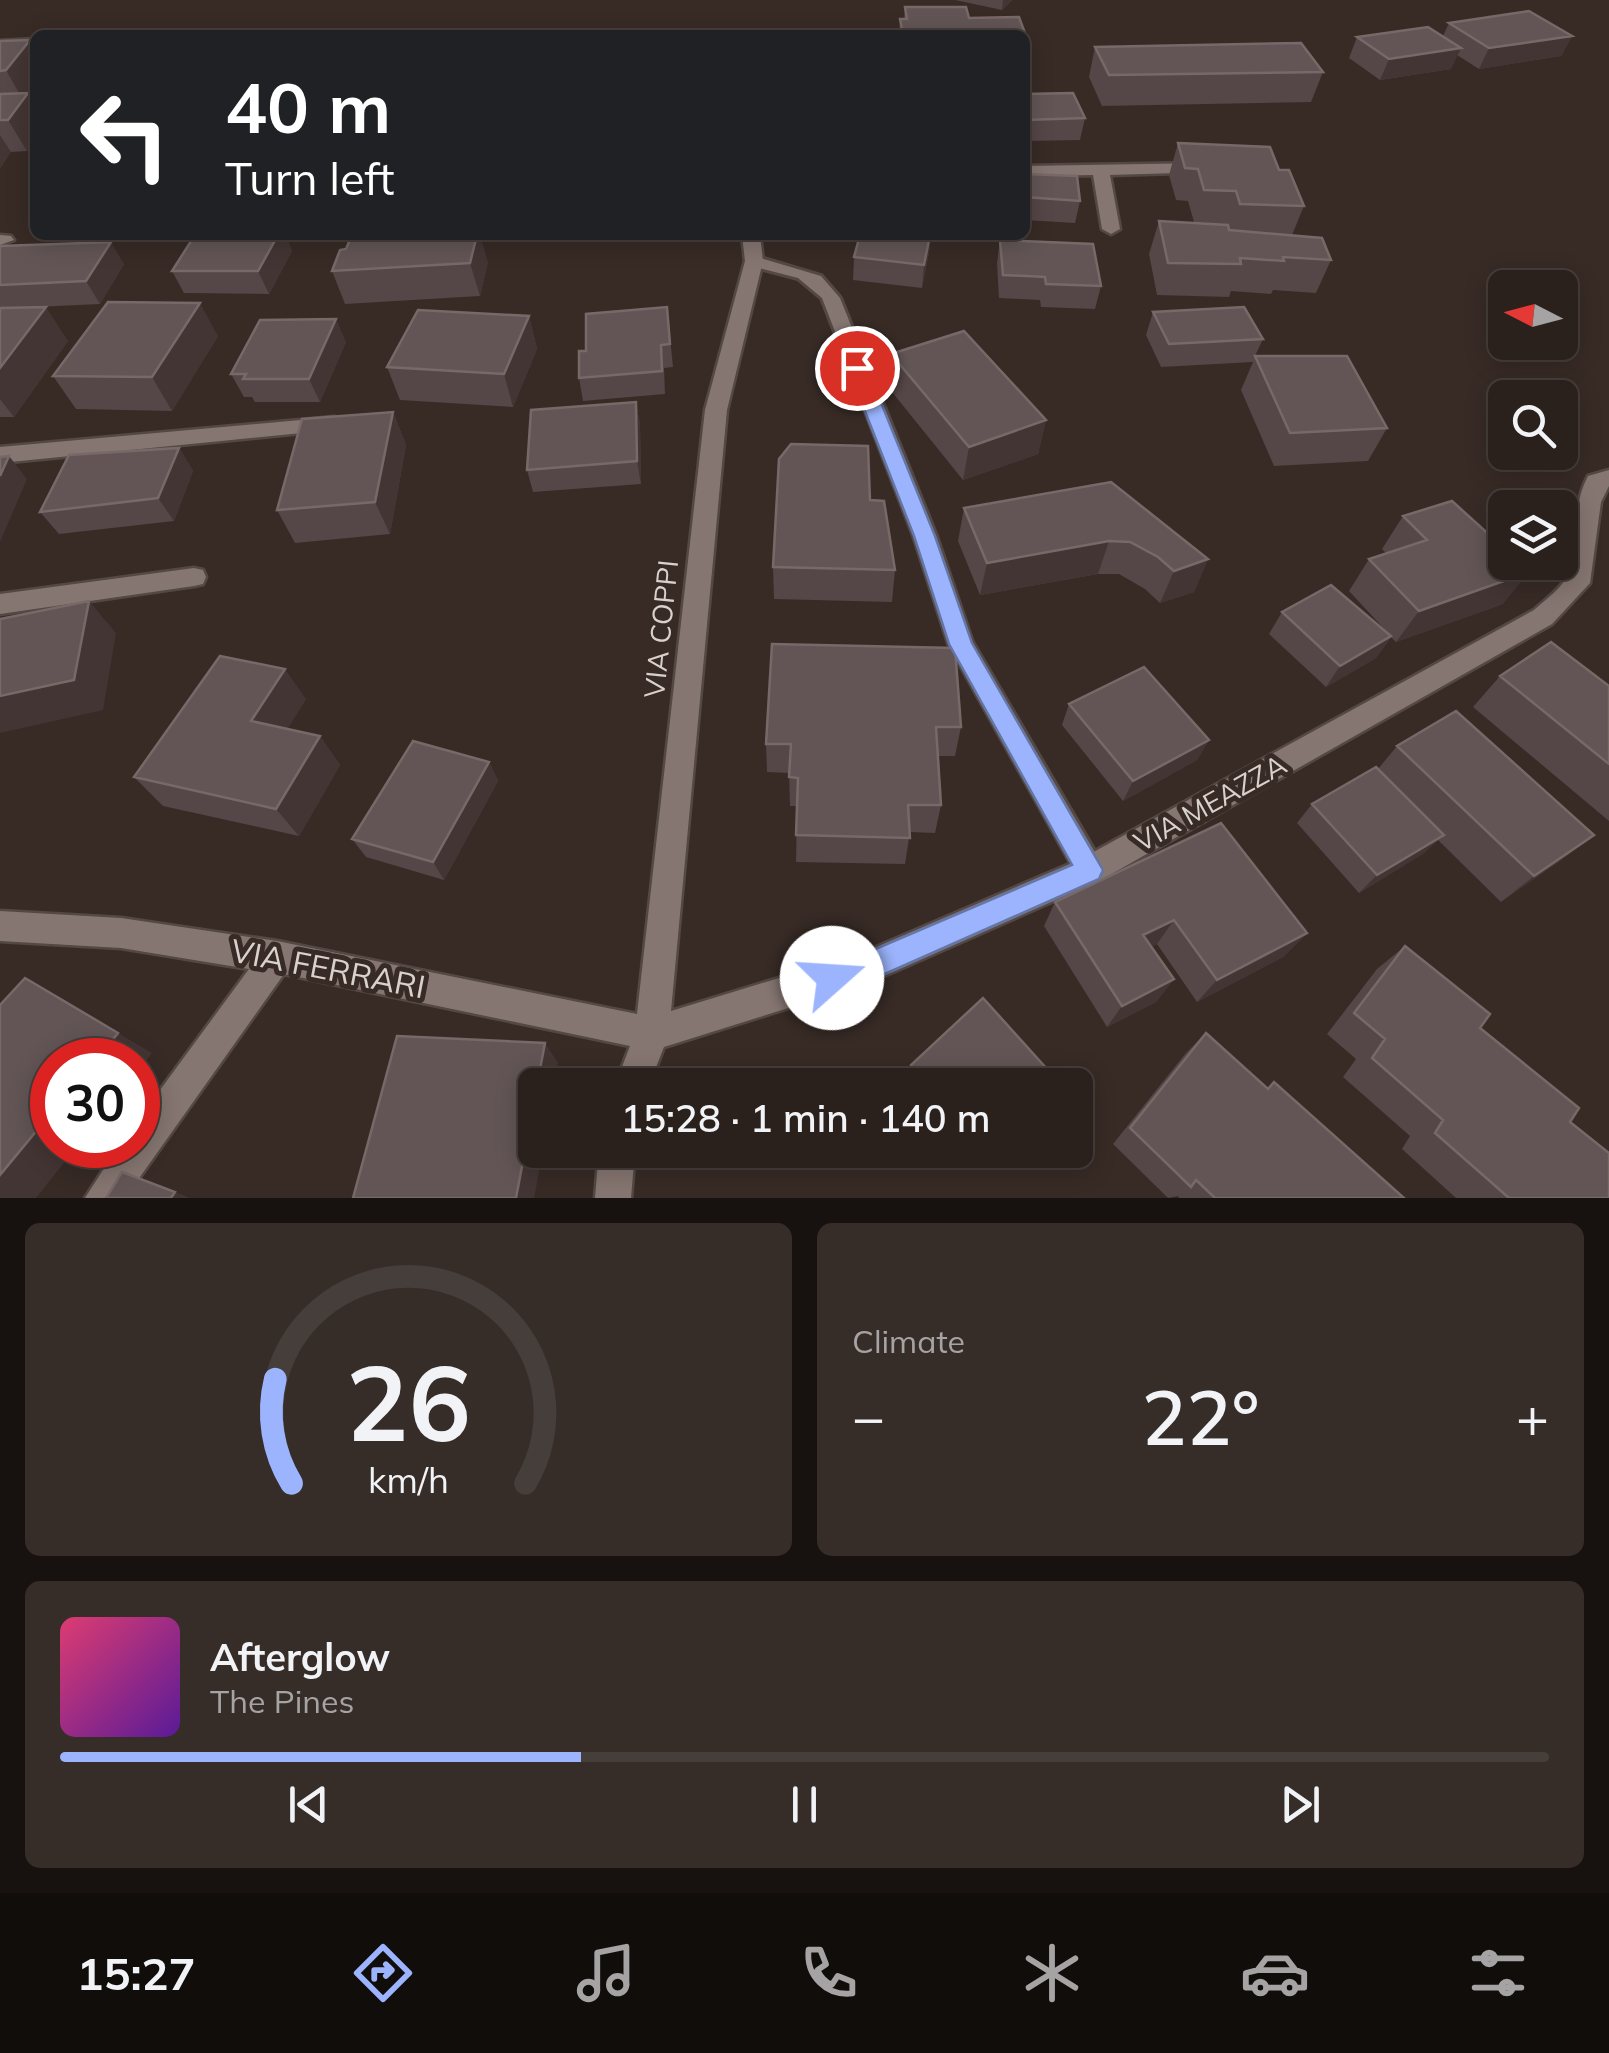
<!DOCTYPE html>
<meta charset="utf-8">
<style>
body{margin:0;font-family:Mulish,sans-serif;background:#362d29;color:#f1f3f6;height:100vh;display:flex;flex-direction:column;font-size:38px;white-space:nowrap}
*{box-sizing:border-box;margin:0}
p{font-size:32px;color:#a5a3a3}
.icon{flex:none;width:55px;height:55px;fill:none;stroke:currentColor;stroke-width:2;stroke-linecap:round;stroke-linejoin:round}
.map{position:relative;height:1198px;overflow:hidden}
.sheet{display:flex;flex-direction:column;gap:25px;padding:25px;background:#17120f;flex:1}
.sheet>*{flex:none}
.top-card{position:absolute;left:30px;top:30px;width:1000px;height:210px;border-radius:15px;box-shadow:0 5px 25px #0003,0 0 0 2px #463e3b;background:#202124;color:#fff;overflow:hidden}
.needle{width:65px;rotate:276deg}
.controls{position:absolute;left:1488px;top:270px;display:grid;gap:20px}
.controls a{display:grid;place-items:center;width:90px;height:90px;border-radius:15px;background:#2a201c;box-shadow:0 5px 25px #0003,0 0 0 2px #463e3b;font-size:50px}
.speed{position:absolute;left:30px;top:1038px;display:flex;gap:20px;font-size:50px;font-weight:700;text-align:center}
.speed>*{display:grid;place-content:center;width:130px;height:130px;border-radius:50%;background:#2a201c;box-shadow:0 5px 25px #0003,0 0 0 2px #463e3b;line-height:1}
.speed .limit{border:15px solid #d22;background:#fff;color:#111}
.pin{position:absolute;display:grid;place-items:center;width:85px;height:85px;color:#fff;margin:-42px;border:5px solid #fff;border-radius:50%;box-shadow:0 2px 10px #0007}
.me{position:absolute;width:110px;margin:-55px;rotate:71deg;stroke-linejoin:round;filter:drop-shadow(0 0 8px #0008)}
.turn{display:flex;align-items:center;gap:35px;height:210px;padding:0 30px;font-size:45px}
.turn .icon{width:130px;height:130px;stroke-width:2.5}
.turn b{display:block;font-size:70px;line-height:85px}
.big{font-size:75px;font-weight:600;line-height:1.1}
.sheet .card{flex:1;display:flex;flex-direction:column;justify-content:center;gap:15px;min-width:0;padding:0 35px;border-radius:15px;background:#362d29}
.sheet .dial{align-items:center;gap:0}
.dial svg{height:260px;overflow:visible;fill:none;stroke:#463e3b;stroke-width:7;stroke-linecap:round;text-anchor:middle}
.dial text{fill:#f1f3f6;stroke:none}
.song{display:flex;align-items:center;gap:30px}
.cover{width:120px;height:120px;border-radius:15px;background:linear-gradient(135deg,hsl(340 70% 55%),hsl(270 70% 35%))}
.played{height:10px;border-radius:5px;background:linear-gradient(90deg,#9bb4fd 35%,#463e3b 35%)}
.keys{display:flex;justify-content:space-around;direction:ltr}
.heat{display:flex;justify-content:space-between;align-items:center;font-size:55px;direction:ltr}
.sheet .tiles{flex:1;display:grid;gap:25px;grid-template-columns:1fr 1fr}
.card:last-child{grid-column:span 2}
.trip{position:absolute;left:518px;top:1068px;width:575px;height:100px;border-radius:15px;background:#2a201c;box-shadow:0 5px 25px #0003,0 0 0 2px #463e3b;font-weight:600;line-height:100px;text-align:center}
.tab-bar{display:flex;height:160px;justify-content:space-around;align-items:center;background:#110d0b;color:#a5a3a3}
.tab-bar .icon{width:70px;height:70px}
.tab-bar .current{color:#9bb4fd}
.tab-bar b{font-size:45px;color:#f1f3f6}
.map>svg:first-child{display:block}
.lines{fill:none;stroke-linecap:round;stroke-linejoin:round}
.lane-casing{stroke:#534844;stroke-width:6}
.street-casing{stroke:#534844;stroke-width:5}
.lane{fill:#867671;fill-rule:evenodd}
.street{fill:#867671;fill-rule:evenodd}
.wall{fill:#554647}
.shaded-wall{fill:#433534}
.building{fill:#635556;stroke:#766968;stroke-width:2.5}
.route{fill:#9bb4fd;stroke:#6575a4;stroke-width:2.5}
.labels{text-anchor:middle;stroke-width:10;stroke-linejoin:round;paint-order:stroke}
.street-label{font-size:28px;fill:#d9d1ce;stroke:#382b26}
.near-street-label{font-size:32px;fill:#d9d1ce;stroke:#382b26}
</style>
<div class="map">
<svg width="1609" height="1198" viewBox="0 0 1609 1198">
<rect width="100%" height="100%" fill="#382b26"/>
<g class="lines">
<!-- lane casing -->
<g class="lane-casing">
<path id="lane" d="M754,256L821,276L840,298L936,536L972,642L1100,861L1104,870L1100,879L1090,883L1080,879L949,644L914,536L822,298L798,278L748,265V257Z"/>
</g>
<!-- street casing -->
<g class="street-casing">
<path id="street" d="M35,39V47L0,49V41Z
M1205,163L1211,164V172L1110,175L1120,229L1111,234L1102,229L1093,175L1025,176V166Z
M0,235L11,236L14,240L0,245Z
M742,235H760L763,261L727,410L671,1011L867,951L1079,860L1534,610C1544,601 1562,588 1567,576C1578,544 1571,508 1588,476L1609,470V486L1601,502L1590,583L1552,624L1101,880L868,983L664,1047L649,1085H615L630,1046L284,974L125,1198H85L119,1145H138V1120L249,969L121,948L0,941V911L121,918L277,941L637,1014L705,410L745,261Z
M334,417L342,419L345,424L342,429L0,463V447Z
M194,568L203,570L206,577L203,584L194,586L0,614V594Z
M599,1150H635L631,1198H595Z"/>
</g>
<!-- lane -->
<use href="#lane" class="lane"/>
<!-- street -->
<use href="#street" class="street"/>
</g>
<!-- wall -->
<path class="wall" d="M955,0H1012L1002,10Z
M905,7H966L969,18L1019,17L1029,44L1025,66V35H899L900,19H904Z
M1449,23L1572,36L1561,56L1479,69L1457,55L1451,69L1380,80L1349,58L1357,37L1443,36Z
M30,40L35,49V86L29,94L35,105V140L27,151L11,152L0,168V41Z
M1095,47L1323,72L1311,102L1102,106L1089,77Z
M1025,94L1085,118L1080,140L1025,141Z
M1178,143L1279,170L1304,206L1292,235L1331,260L1316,293L1273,290L1271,294L1231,291L1229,297L1157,295L1149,254L1159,221L1225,224L1194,222L1188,201L1176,200L1169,175Z
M1025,174L1080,201L1075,223L1025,220Z
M195,235H285L292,251L269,294L184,293L172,271Z
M1000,240L1101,286L1095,309L1041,307L1040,300L999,298L997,263Z
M0,246L124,264L100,304L14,308L68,341L14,417H0Z
M930,247L922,288L853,280L854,257Z
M488,262L480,296L345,304L332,271Z
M667,307L673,367L664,368L665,394L583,401L579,378L586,351Z
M1153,312L1263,339L1255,356L1387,428L1368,461L1274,466L1241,390L1253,362L1161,367L1146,335Z
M529,316L537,349L513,407L400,400L387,367Z
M218,336L172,411L76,409L53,376Z
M346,342L320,402H255L252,397H244L231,374Z
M891,354L1046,420L1038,454L963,480L888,387Z
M636,402L640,425L641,484L533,492L527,470Z
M393,412L406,445L390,534L295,543L277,510Z
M179,448L193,471L174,521L59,534L40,512Z
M1111,482L1208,559L1194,592L1160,603L1145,589L1119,574H1098L980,595L958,541L964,508Z
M870,500L895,570L892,602L774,599L773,567Z
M1403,516L1503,604L1396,642L1391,637L1376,658L1326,687L1269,634L1282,612L1387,632L1349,591L1369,559L1386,553L1382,549Z
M772,644L961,727L955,756H938L941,805L935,833L910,832L905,864L796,862L797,806H790L789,773L767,772L766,744Z
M1500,676L1609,686V821L1473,707Z
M306,699L287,729L320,736L340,765L299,836L163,806L134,777Z
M1069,704L1209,740L1197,760L1123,801L1062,725Z
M1397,746L1594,835L1501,902L1438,840L1424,853L1359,893L1297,823L1312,804L1378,769Z
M489,762L498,781L444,880L366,857L352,839Z
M1055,902L1307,933L1283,957L1197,1002L1157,944L1151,947L1174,979L1156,1002L1107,1027L1044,926Z
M1405,946L1480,1028L1570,1122L1609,1198H1456L1402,1149L1410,1136L1343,1077L1356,1059L1327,1034L1377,969Z
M1206,1033L1267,1088L1274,1082L1404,1198H1179L1178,1196L1168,1198L1113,1144L1186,1053Z
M911,1065L1057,1080L1054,1085H913L907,1078Z
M967,1150H992L978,1164Z"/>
<!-- shaded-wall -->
<path class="shaded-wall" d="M1003,0H1012L1002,10Z
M1572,36L1561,56L1479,69L1489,48Z
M30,40L35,49V86L29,94L35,105V140L27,151L8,120L23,100L6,70Z
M1461,48L1451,69L1380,80L1389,59Z
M0,135L11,152L0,168Z
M278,235H285L292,251L269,294L258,271Z
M477,235H480L488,262L480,296L470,263Z
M930,235V247L922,288L924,265Z
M111,242L124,264L100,304L86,281Z
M200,303L218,336L172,411L152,377Z
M46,307L68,341L14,417L0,399V368Z
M529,316L537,349L513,407L504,374Z
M336,319L346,342L320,402L309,379Z
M636,402L640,425L641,484L637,461Z
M393,412L406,445L390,534L375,502Z
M1046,420L1038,454L963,480L969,447Z
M179,448L193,471L174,521L158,498Z
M9,456L27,479L0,542V476Z
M1109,541L1098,574L980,595L987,563Z
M1208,559L1194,592L1160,603L1174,571Z
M1529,572L1503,604L1396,642L1419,611Z
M89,601L116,633L103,710L0,733V696Z
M1391,636L1376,658L1326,687L1340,666Z
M285,669L306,699L274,750L251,721Z
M320,736L340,765L299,836L276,809Z
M1209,740L1197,760L1123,801L1133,781Z
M489,762L498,781L444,880L433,862Z
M1444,835L1424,853L1359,893L1377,875Z
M1594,835L1559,862L1501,902L1534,876Z
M1174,920L1157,944L1127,958L1143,935Z
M1307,933L1283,957L1197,1002L1217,980Z
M25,978L152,1053L138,1072V1060H96Z
M1174,979L1156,1002L1107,1027L1122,1006Z
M545,1043L558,1063L554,1085H537Z
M535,1098V1150H543L534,1198H516Z
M52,1112V1145H78L36,1198H0V1175Z
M175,1192L190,1198H171Z"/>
<!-- building -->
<path class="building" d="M905,7H966L969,18L1019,17L1029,44H1025V35H903L900,19H907Z
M1529,11L1572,36L1489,48L1449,23Z
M1428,27L1461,48L1389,59L1357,37Z
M30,40L6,70L0,71V41Z
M1301,43L1323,72L1109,75L1095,47Z
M28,93L8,120H0V94Z
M1073,93L1085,118L1025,120V94Z
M1178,143L1270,147L1279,170H1289L1304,206L1240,204L1236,191L1204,190L1198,169L1185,168Z
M1025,174L1077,176L1080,201L1025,197Z
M1159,221L1228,225L1229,230L1322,238L1331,260L1283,257L1284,261L1240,258L1241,264L1168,263Z
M195,235H278L258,271H172Z
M358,235H477L470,263L332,271L340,250L346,249L351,237H357Z
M860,235H930L924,265L854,257Z
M1000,240L1093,244L1101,286L1046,284L1045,277L1003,275Z
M111,242L86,281L0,285V246Z
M108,302L200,303L152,377L53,376Z
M46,307L0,368V308Z
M667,307L670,344L661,345L662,371L579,378V351H586V314Z
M1244,307L1263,339L1169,344L1153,312Z
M418,310L529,316L504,374L387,367Z
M336,319L309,379H243L246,374H231L260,320Z
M964,331L1046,420L969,447L891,354Z
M1255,356H1347L1387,428L1290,433Z
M636,402L637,461L527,470L531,410Z
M393,412L375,502L277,510L302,419Z
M791,444L868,446L870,500L884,501L895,570L773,567L779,459Z
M179,448L158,498L40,512L69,455Z
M9,456L0,476V457Z
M1111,482L1208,559L1174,571L1158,557L1130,542L1109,541L987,563L964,508Z
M1452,501L1505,549V562H1519L1529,572L1419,611L1369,559L1427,540L1403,516Z
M1331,585L1391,636L1340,666L1282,612Z
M89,601L74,680L0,696V619Z
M1551,642L1609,686V764L1500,676Z
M772,644L955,648L961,727H936L941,805H908L910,838L796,835L798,778L789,777L791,744H766Z
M220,656L285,669L251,721L320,736L276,809L134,777Z
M1144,667L1209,740L1133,781L1069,704Z
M1456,711L1594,835L1534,876L1397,746Z
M413,741L489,762L433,862L352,839Z
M1376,767L1444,835L1377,875L1312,804Z
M1221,823L1307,933L1217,980L1174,920L1143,935L1174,979L1122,1006L1055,902Z
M1405,946L1490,1014L1480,1028L1579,1108L1570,1122L1609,1153V1198H1509L1435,1133L1443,1120L1372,1058L1385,1039L1354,1013Z
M25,978L118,1033L96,1060H52V1112L0,1175V1005Z
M983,998L1057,1080L1053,1085H928L911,1065Z
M1206,1033L1268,1089L1274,1082L1404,1198H1215L1196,1180L1191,1187L1130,1128Z
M397,1036L545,1043L537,1085H535V1098L516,1198H353Z
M122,1172L175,1192L171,1198H106Z"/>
<!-- route -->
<path class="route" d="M857,363L867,368L935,536L972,643L1103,870L1099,879L878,977L832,993L821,989L817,978L821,968L866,953L1072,865L949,644L914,536L848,368Z"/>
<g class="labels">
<!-- street labels -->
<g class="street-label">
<text transform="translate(661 629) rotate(-84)" y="10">VIA COPPI</text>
<text transform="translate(1210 803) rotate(-29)" y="10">VIA MEAZZA</text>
</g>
<!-- near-street labels -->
<g class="near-street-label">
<text transform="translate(328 969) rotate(11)" y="11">VIA FERRARI</text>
</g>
</g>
</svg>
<div class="controls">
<a><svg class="needle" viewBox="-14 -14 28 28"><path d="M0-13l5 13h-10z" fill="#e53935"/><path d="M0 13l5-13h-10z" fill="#a5a3a3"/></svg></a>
<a><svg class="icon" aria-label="search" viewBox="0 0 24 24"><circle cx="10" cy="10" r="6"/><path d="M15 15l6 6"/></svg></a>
<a><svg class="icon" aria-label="layers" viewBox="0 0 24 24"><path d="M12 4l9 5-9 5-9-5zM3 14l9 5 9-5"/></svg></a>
</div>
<div class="speed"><div class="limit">30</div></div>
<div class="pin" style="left:857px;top:368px;background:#d93025"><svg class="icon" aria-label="arrive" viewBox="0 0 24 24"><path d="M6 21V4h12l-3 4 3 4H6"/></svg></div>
<svg class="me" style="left:832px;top:978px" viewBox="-20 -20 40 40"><circle r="19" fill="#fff"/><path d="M0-13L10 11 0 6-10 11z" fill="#9bb4fd"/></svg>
<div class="trip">15:28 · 1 min · 140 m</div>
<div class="top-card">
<div class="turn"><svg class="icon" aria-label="left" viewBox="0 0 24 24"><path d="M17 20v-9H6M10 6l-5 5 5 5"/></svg><div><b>40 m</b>Turn left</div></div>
</div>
</div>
<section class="sheet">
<div class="tiles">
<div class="card dial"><svg viewBox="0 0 100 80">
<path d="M14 69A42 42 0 1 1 86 69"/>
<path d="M14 69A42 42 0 0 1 9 37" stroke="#9bb4fd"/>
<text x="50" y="56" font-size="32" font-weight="700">26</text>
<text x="50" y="72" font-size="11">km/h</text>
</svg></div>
<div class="card"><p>Climate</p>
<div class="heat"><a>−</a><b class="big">22°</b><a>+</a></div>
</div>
<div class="card">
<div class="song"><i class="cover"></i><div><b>Afterglow</b><p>The Pines</p></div></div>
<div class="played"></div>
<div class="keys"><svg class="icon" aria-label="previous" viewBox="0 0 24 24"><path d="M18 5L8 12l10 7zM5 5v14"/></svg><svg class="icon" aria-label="pause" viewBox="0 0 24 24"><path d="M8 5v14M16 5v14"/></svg><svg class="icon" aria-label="next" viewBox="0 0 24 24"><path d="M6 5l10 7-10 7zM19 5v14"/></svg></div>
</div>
</div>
</section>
<nav class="tab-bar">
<b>15:27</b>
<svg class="icon current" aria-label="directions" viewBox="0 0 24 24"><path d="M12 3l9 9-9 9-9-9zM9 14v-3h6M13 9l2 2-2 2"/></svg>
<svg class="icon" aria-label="music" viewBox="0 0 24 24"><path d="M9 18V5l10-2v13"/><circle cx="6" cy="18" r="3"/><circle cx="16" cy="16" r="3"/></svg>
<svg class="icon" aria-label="phone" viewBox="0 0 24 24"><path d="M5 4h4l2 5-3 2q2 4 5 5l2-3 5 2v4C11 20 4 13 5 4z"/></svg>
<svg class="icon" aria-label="climate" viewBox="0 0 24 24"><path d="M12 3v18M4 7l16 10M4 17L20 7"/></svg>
<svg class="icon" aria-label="car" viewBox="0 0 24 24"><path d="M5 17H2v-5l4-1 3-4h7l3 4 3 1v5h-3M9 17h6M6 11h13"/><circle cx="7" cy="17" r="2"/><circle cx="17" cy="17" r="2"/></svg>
<svg class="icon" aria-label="filters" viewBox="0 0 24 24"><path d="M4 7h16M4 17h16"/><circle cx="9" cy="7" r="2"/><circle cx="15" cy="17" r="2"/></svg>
</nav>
